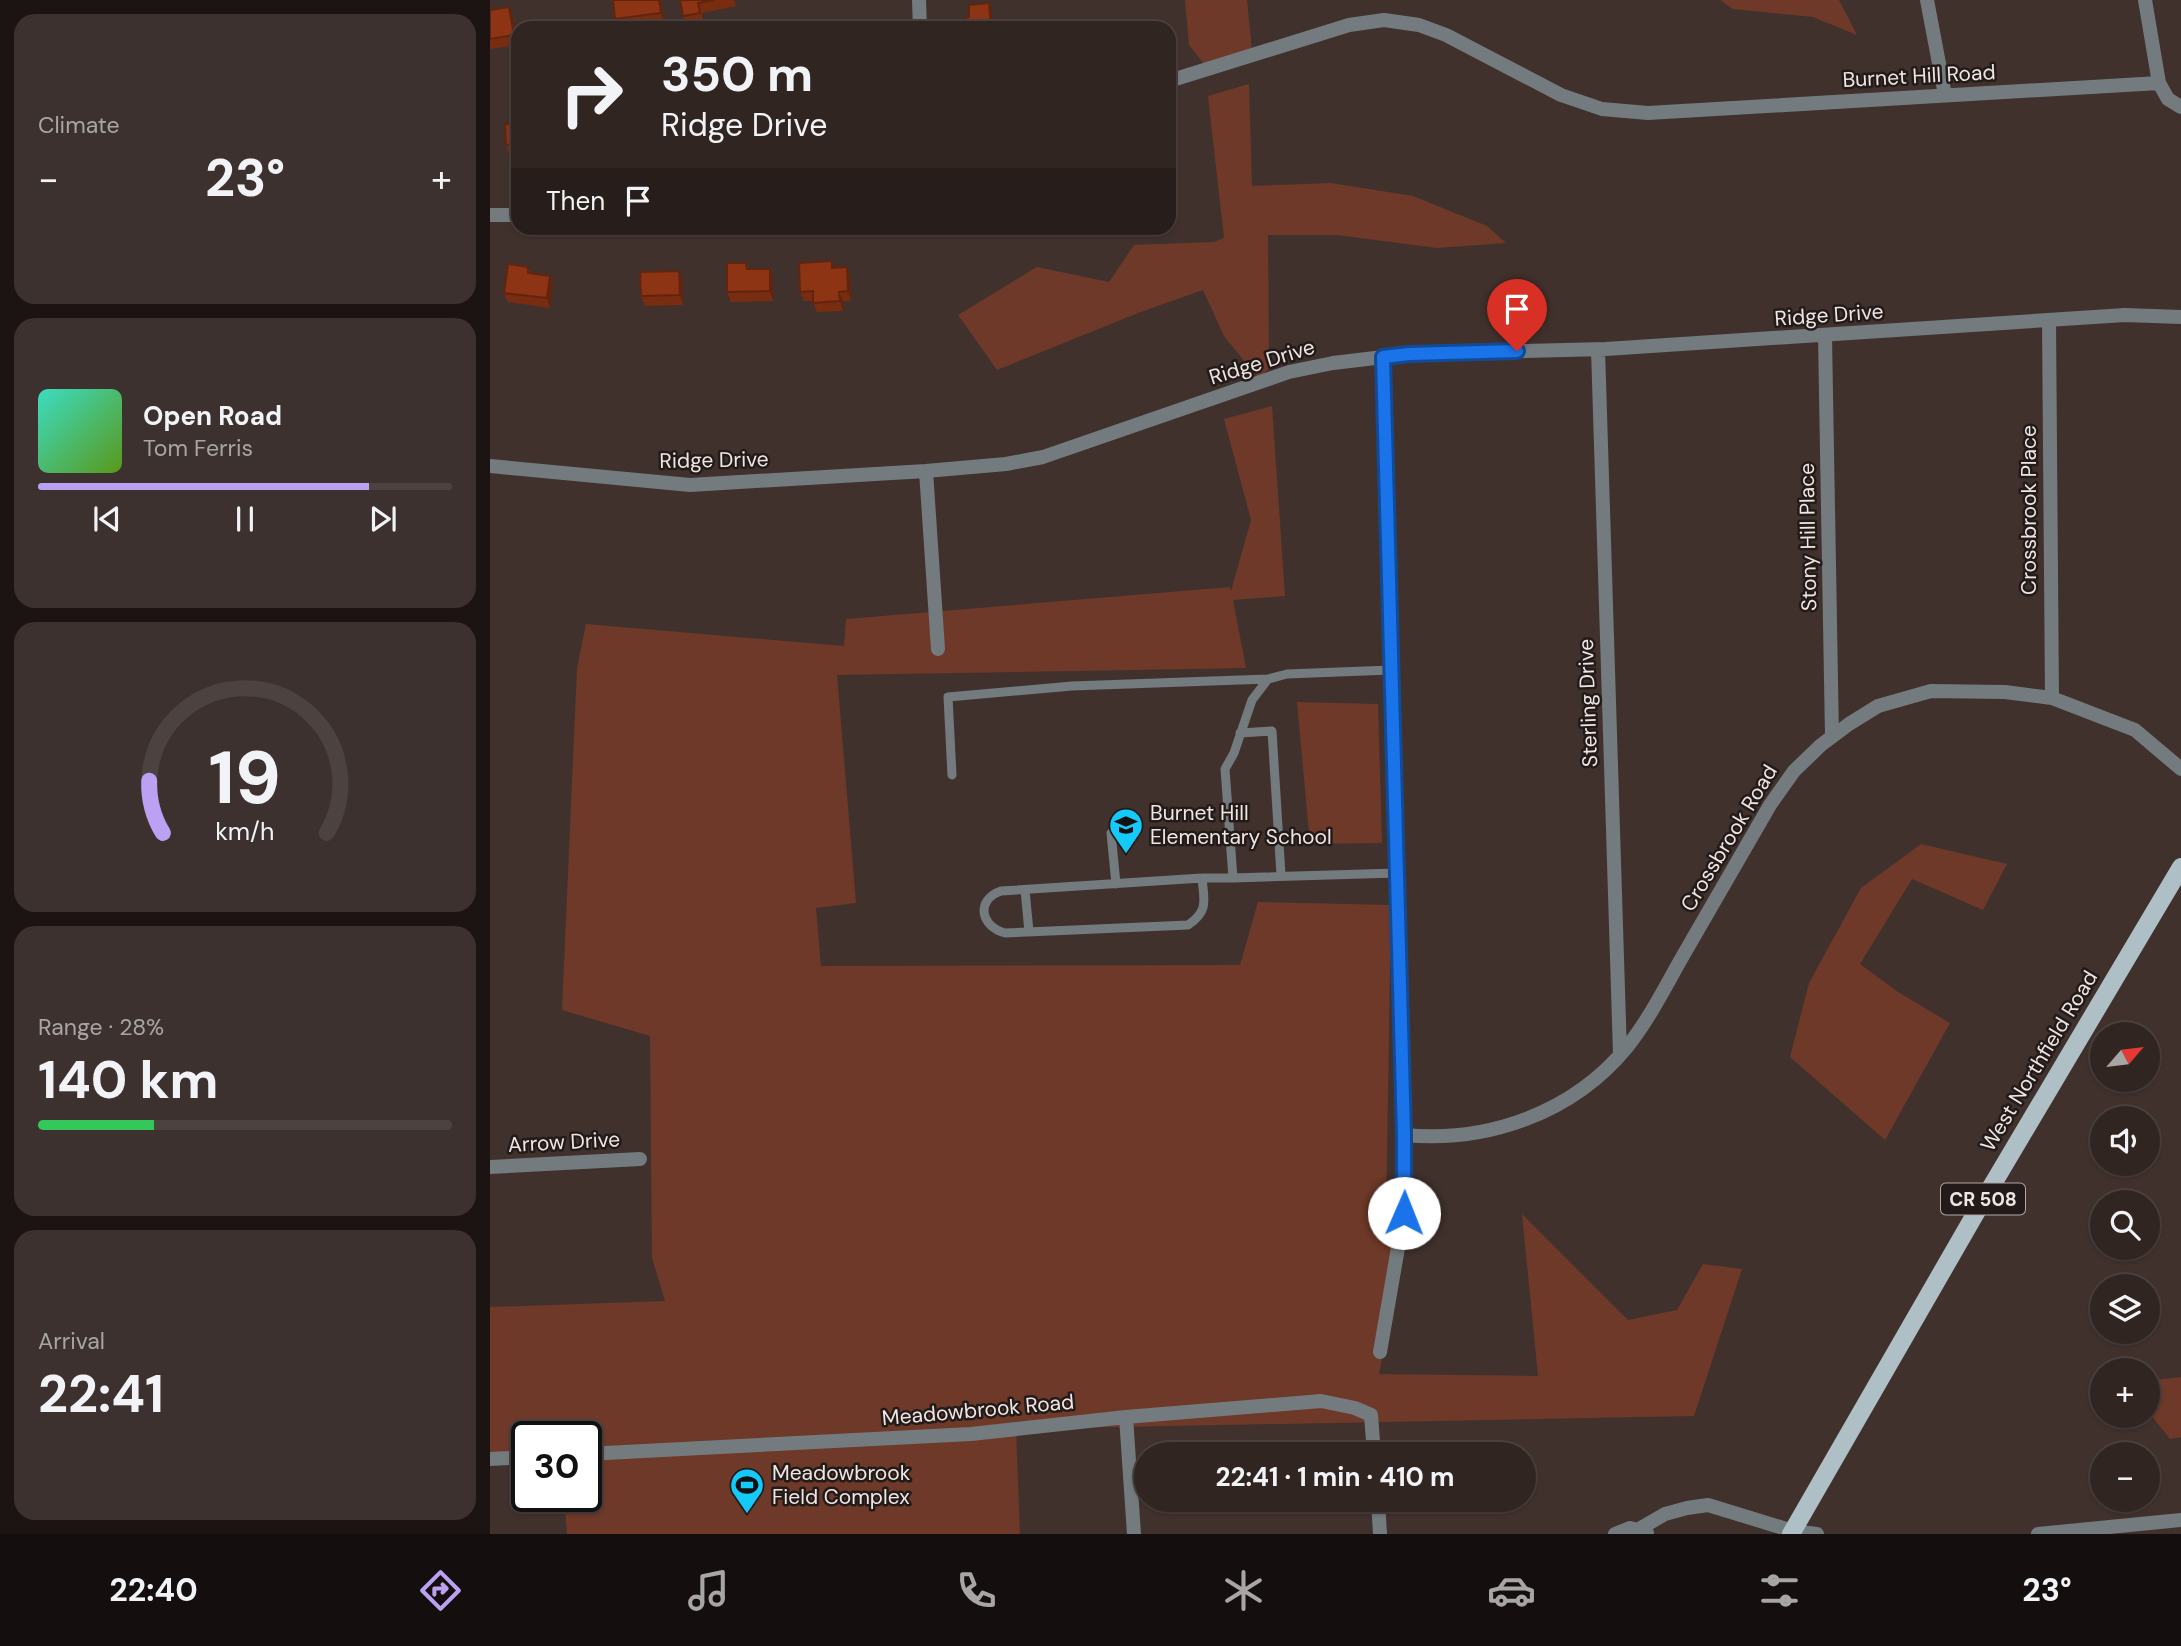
<!DOCTYPE html>
<meta charset="utf-8">
<style>
body{margin:0;font-family:"DM Sans",sans-serif;background:#3d312f;color:#f1f3f6;height:100vh;display:flex;flex-direction:column;font-size:26px;white-space:nowrap}
*{box-sizing:border-box;margin:0}
p{font-size:23px;color:#a8a5a5}
.icon{flex:none;width:38px;height:38px;fill:none;stroke:currentColor;stroke-width:2;stroke-linecap:round;stroke-linejoin:round}
.map{position:relative;flex:1;overflow:hidden}
.panel{display:flex;flex-direction:column;gap:14px;padding:14px;background:#1b1413;width:490px}
.panel>*{flex:none}
.banner{position:absolute;left:21px;top:21px;width:665px;height:214px;border-radius:21px;box-shadow:0 2px 5px #0004,0 0 0 2px #4c4240;background:#312522;color:#f1f3f6;overflow:hidden}
.needle{width:46px;rotate:62deg}
.controls{position:absolute;left:1600px;top:1022px;display:grid;gap:14px}
.controls a{display:grid;place-items:center;width:70px;height:70px;border-radius:50%;background:#312522;box-shadow:0 2px 5px #0004,0 0 0 2px #4c4240;font-size:35px}
.speed{position:absolute;left:21px;top:1421px;display:flex;gap:14px;font-size:35px;font-weight:700;text-align:center}
.speed>*{display:grid;place-content:center;width:91px;height:91px;border-radius:50%;background:#312522;box-shadow:0 2px 5px #0004,0 0 0 2px #4c4240;line-height:1}
.speed .limit{border:4px solid #111;border-radius:10px;background:#fff;color:#111}
.pin{position:absolute;display:grid;place-items:center;width:60px;height:60px;color:#fff;margin:-72px -30px;border-radius:50% 50% 50% 0;rotate:-45deg;box-shadow:0 0 7px #0007}
.pin .icon{rotate:45deg}
.me{position:absolute;width:77px;margin:-38px;rotate:1deg;stroke-linejoin:round;filter:drop-shadow(0 0 5px #0008)}
.turn{display:flex;align-items:center;gap:24px;height:147px;padding:0 35px;font-size:32px}
.turn .icon{width:91px;height:91px;stroke-width:2.5}
.turn b{display:block;font-size:49px;line-height:60px}
.then{display:flex;align-items:center;height:66px;padding:0 35px;background:#0003;gap:14px;font-size:26px}
.big{font-size:52px;font-weight:700;line-height:1.1}
.panel .tile{flex:1;display:flex;flex-direction:column;justify-content:center;gap:10px;min-width:0;padding:0 24px;border-radius:21px;background:#3d312f}
.panel .dial{align-items:center;gap:0}
.dial svg{height:182px;overflow:visible;fill:none;stroke:#4c4240;stroke-width:7;stroke-linecap:round;text-anchor:middle}
.dial text{fill:#f1f3f6;stroke:none}
.song{display:flex;align-items:center;gap:21px}
.cover{width:84px;height:84px;border-radius:10px;background:linear-gradient(135deg,hsl(170 70% 55%),hsl(90 70% 35%))}
.played{height:7px;border-radius:4px;background:linear-gradient(90deg,#bca0f2 80%,#4c4240 80%)}
.keys{display:flex;justify-content:space-around;direction:ltr}
.heat{display:flex;justify-content:space-between;align-items:center;font-size:38px;direction:ltr}
.charge{height:10px;border-radius:5px;background:linear-gradient(90deg,#34c759 28%,#4c4240 0)}
.trip{position:absolute;left:644px;top:1442px;width:402px;height:70px;border-radius:35px;background:#312522;box-shadow:0 2px 5px #0004,0 0 0 2px #4c4240;font-weight:700;line-height:70px;text-align:center}
.menu{display:flex;height:112px;justify-content:space-around;align-items:center;background:#140f0e;color:#a8a5a5}
.menu .icon{width:49px;height:49px}
.menu .selected{color:#bca0f2}
.menu b{font-size:32px;color:#f1f3f6}
main{display:flex;flex:1;min-height:0}
.map>svg:first-child{display:block}
.green{fill:#6e3928}
.lines{fill:none;stroke-linecap:round;stroke-linejoin:round}
.service{stroke:#737b7e;stroke-width:9}
.minor{stroke:#737b7e;stroke-width:14}
.primary{stroke:#afbfc6;stroke-width:18}
.wall{fill:#782d11}
.shaded-wall{fill:#62240e}
.building{fill:#8c3414;stroke:#62240e;stroke-width:2}
.route-casing{stroke:#114b97;stroke-width:18}
.route{stroke:#1a73e8;stroke-width:12}
.labels{text-anchor:middle;stroke-width:5;stroke-linejoin:round;paint-order:stroke}
.shield{fill:#221b19;stroke:#b2a8a6;stroke-width:2}
.shield-label{font-size:19px;font-weight:bold;fill:#efe5e2}
.street-label{font-size:21px;fill:#efe5e2;stroke:#221b19}
.poi-label{font-size:21px;fill:#efe5e2;stroke:#221b19;text-anchor:start}
</style>
<main>
<section class="panel">
<div class="tile"><p>Climate</p>
<div class="heat"><a>−</a><b class="big">23°</b><a>+</a></div>
</div>
<div class="tile">
<div class="song"><i class="cover"></i><div><b>Open Road</b><p>Tom Ferris</p></div></div>
<div class="played"></div>
<div class="keys"><svg class="icon" aria-label="previous" viewBox="0 0 24 24"><path d="M18 5L8 12l10 7zM5 5v14"/></svg><svg class="icon" aria-label="pause" viewBox="0 0 24 24"><path d="M8 5v14M16 5v14"/></svg><svg class="icon" aria-label="next" viewBox="0 0 24 24"><path d="M6 5l10 7-10 7zM19 5v14"/></svg></div>
</div>
<div class="tile dial"><svg viewBox="0 0 100 80">
<path d="M14 69A42 42 0 1 1 86 69"/>
<path d="M14 69A42 42 0 0 1 8 46" stroke="#bca0f2"/>
<text x="50" y="56" font-size="32" font-weight="700">19</text>
<text x="50" y="72" font-size="11">km/h</text>
</svg></div>
<div class="tile"><p>Range · 28%</p><b class="big">140 km</b><div class="charge"></div></div>
<div class="tile"><p>Arrival</p><b class="big">22:41</b></div>
</section>
<div class="map">
<svg width="1691" height="1534" viewBox="0 0 1691 1534">
<rect width="100%" height="100%" fill="#41312d"/>
<!-- green -->
<path class="green" d="M695,0H757L762,51L714,64L699,45Z
M1230,0H1349L1367,35L1323,17L1243,9Z
M759,84L762,186L841,183L923,196L997,226L1016,243L947,248L847,235H778L779,369L768,378L734,336L713,290L648,313L507,370L468,315L547,267L619,282L644,245L724,242L734,238L718,96Z
M782,406L795,596L743,600L756,668L347,675L366,903L326,908L331,966L750,965L768,902L901,905L896,1220H920L889,1374L1048,1376L1032,1214L1138,1320L1187,1310L1213,1264L1252,1269L1204,1416L526,1429L530,1534H77L74,1496H96V1437H37V1454L0,1456V1307L175,1301L162,1258L160,1036L72,1010L87,668L96,624L354,646L356,619L740,587L741,591L761,520L734,419Z
M807,702L888,704L892,843L820,844Z
M1431,844L1517,864L1493,910L1422,879L1370,964L1408,992L1460,1023L1395,1140L1300,1057L1319,983L1371,888Z
M1691,1377V1437L1680,1439L1657,1410V1381Z"/>
<g class="lines">
<!-- service -->
<path class="service" d="M901,670L797,674L778,679L762,700L744,753L735,769L743,878L907,873
M750,733L782,731L791,875
M462,775L458,697L582,686L778,679
M621,833L626,884
M712,878C714,900 719,911 698,925L515,933C491,927 485,900 511,891L712,878H743
M535,890L539,932"/>
<!-- minor -->
<path class="minor" d="M429,0L430,28
M1437,0L1455,95
M1655,0L1669,83L1678,99L1691,107
M679,81L859,25L894,20L929,25L956,35L1071,95L1112,109L1158,113L1669,83
M0,215H28
M1559,321L1562,698
M1335,336L1342,737
M1108,349L1130,1054
M0,466L200,485L436,471L516,464L553,457L799,372L843,363L919,354L1116,349L1635,315L1691,317
M436,471L448,649
M914,1135C998,1143 1083,1113 1137,1047C1161,1017 1178,981 1198,947C1225,900 1253,852 1280,805L1304,771L1331,745L1359,724L1388,706L1441,691L1515,692L1562,698L1645,730L1691,769
M0,1167L150,1159
M890,1352L914,1213V1135L893,357
M636,1417L644,1534
M96,1454L481,1434L636,1417L831,1401L865,1408L881,1415L884,1454
M0,1459L37,1457
M888,1500L890,1534
M1149,1529L1175,1514L1197,1508L1218,1505L1303,1531L1327,1534
M1125,1534L1140,1528L1157,1533
M1548,1534L1691,1520"/>
<!-- primary -->
<path class="primary" d="M1301,1534L1491,1204L1691,867"/>
</g>
<!-- wall -->
<path class="wall" d="M171,0L174,23L129,28L125,19Z
M190,0H244L246,6L212,13L213,22L196,26L193,16Z
M0,6L2,10L19,7L23,17L27,45L0,49Z
M28,124V154H19L16,145Z
M256,263L259,269L283,278V301L241,302L237,292Z
M38,267L41,273L60,276L63,285L60,308L18,302L14,293Z
M344,267H357L360,276L361,301H353V311L327,312L323,301H314L310,292Z
M193,280V305L155,306L151,296Z"/>
<!-- shaded-wall -->
<path class="shaded-wall" d="M169,0H171L174,23L171,13Z
M499,3L502,13L504,28H501Z
M19,7L23,17L27,45L24,35Z
M357,267L360,276L361,301L358,291Z
M280,269L283,278V301L280,291Z
M189,271L193,280V305L190,295Z
M60,276L63,285L60,308L57,298Z
M349,292L353,301V311L350,301Z"/>
<!-- building -->
<path class="building" d="M123,0H169L171,13L125,19Z
M190,0H225L208,3L210,13L193,16Z
M499,3L501,28L477,27L476,17H479V5Z
M0,7V10L19,7L24,35L0,39Z
M15,124H28V144L16,145Z
M342,261V268L357,267L358,291L349,292L350,301L323,303V291L310,292L309,263Z
M237,263H256L257,269H280V291L237,292Z
M18,264L38,267V273L60,276L57,298L14,293Z
M189,271L190,295L151,296L150,272Z"/>
<g class="lines">
<!-- route casing -->
<g class="route-casing">
<path id="route" d="M914,1213V1135L893,357L919,354L1027,351"/>
</g>
<!-- route -->
<use href="#route" class="route"/>
</g>
<!-- icons -->
<defs>
<g id="school-pin" transform="scale(1.75)"><path d="M0 17L-7.5 6A9.5 9.5 0 1 1 7.5 6Z" fill="#14cafb" stroke="#221b19"/><path d="M0-5L7-2L0 1L-7-2ZM-4 1L0 2.5L4 1V4Q0 6-4 4Z" fill="#111"/></g>
<g id="stadium-pin" transform="scale(1.75)"><path d="M0 17L-7.5 6A9.5 9.5 0 1 1 7.5 6Z" fill="#14cafb" stroke="#221b19"/><path d="M0-5a6.5 5 0 1 0 0 10a6.5 5 0 1 0 0-10ZM-3.5-1.8h7v3.6h-7Z" fill="#111"/></g>
</defs>
<g fill-rule="evenodd">
<use href="#school-pin" x="636" y="825"/>
<use href="#stadium-pin" x="257" y="1485"/>
</g>
<g class="labels">
<!-- shield labels -->
<rect class="shield" x="1451" y="1183.5" width="84" height="31" rx="5"/>
<g class="shield-label">
<text x="1493" y="1206">CR 508</text>
</g>
<!-- street labels -->
<g class="street-label">
<text transform="translate(1429 76) rotate(-3)" y="7">Burnet Hill Road</text>
<text transform="translate(1339 315) rotate(-4)" y="7">Ridge Drive</text>
<text transform="translate(772 362) rotate(-17)" y="7">Ridge Drive</text>
<text transform="translate(224 460) rotate(-1)" y="7">Ridge Drive</text>
<text transform="translate(1539 510) rotate(-90)" y="7">Crossbrook Place</text>
<text transform="translate(1318 537) rotate(-91)" y="7">Stony Hill Place</text>
<text transform="translate(1098 703) rotate(-92)" y="7">Sterling Drive</text>
<text transform="translate(1239 838) rotate(-59)" y="7">Crossbrook Road</text>
<text transform="translate(1549 1061) rotate(-59)" y="7">West Northfield Road</text>
<text transform="translate(74 1142) rotate(-3)" y="7">Arrow Drive</text>
<text transform="translate(488 1410) rotate(-5)" y="7">Meadowbrook Road</text>
</g>
<!-- poi labels -->
<g class="poi-label">
<text x="660" y="820">Burnet Hill<tspan x="660" dy="24">Elementary School</tspan></text>
<text x="282" y="1480">Meadowbrook<tspan x="282" dy="24">Field Complex</tspan></text>
</g>
</g>
</svg>
<div class="controls">
<a><svg class="needle" viewBox="-14 -14 28 28"><path d="M0-13l5 13h-10z" fill="#e53935"/><path d="M0 13l5-13h-10z" fill="#a8a5a5"/></svg></a>
<a><svg class="icon" aria-label="sound" viewBox="0 0 24 24"><path d="M4 9h4l5-4v14l-5-4H4zM17 9q2 3 0 6"/></svg></a>
<a><svg class="icon" aria-label="search" viewBox="0 0 24 24"><circle cx="10" cy="10" r="6"/><path d="M15 15l6 6"/></svg></a>
<a><svg class="icon" aria-label="layers" viewBox="0 0 24 24"><path d="M12 4l9 5-9 5-9-5zM3 14l9 5 9-5"/></svg></a>
<a>+</a>
<a>−</a>
</div>
<div class="speed"><div class="limit">30</div></div>
<div class="pin" style="left:1027px;top:351px;background:#d93025"><svg class="icon" aria-label="arrive" viewBox="0 0 24 24"><path d="M6 21V4h12l-3 4 3 4H6"/></svg></div>
<svg class="me" style="left:914px;top:1213px" viewBox="-20 -20 40 40"><circle r="19" fill="#fff"/><path d="M0-13L10 11 0 6-10 11z" fill="#1a73e8"/></svg>
<div class="trip">22:41 · 1 min · 410 m</div>
<div class="banner">
<div class="turn"><svg class="icon" aria-label="right" viewBox="0 0 24 24"><path d="M7 20v-9h11M14 6l5 5-5 5"/></svg><div><b>350 m</b>Ridge Drive</div></div>
<div class="then">Then<svg class="icon" aria-label="arrive" viewBox="0 0 24 24"><path d="M6 21V4h12l-3 4 3 4H6"/></svg></div>
</div>
</div>
</main>
<nav class="menu">
<b>22:40</b>
<svg class="icon selected" aria-label="directions" viewBox="0 0 24 24"><path d="M12 3l9 9-9 9-9-9zM9 14v-3h6M13 9l2 2-2 2"/></svg>
<svg class="icon" aria-label="music" viewBox="0 0 24 24"><path d="M9 18V5l10-2v13"/><circle cx="6" cy="18" r="3"/><circle cx="16" cy="16" r="3"/></svg>
<svg class="icon" aria-label="phone" viewBox="0 0 24 24"><path d="M5 4h4l2 5-3 2q2 4 5 5l2-3 5 2v4C11 20 4 13 5 4z"/></svg>
<svg class="icon" aria-label="climate" viewBox="0 0 24 24"><path d="M12 3v18M4 7l16 10M4 17L20 7"/></svg>
<svg class="icon" aria-label="car" viewBox="0 0 24 24"><path d="M5 17H2v-5l4-1 3-4h7l3 4 3 1v5h-3M9 17h6M6 11h13"/><circle cx="7" cy="17" r="2"/><circle cx="17" cy="17" r="2"/></svg>
<svg class="icon" aria-label="filters" viewBox="0 0 24 24"><path d="M4 7h16M4 17h16"/><circle cx="9" cy="7" r="2"/><circle cx="15" cy="17" r="2"/></svg>
<b>23°</b>
</nav>
